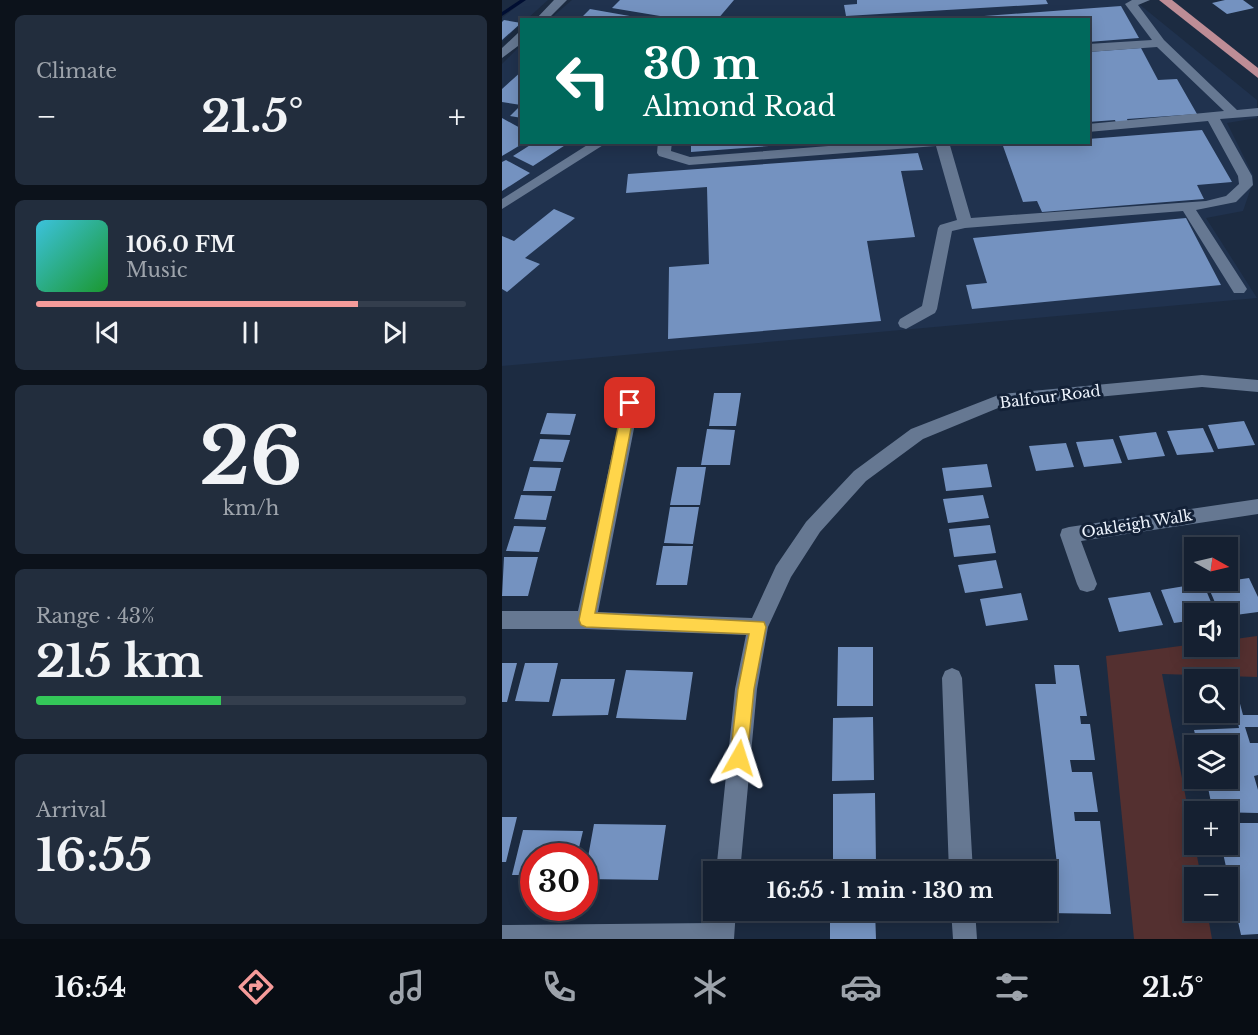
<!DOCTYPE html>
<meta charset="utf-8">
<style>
body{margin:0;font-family:"Libre Baskerville",serif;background:#222d3d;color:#f1f3f6;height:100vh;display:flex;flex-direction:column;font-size:22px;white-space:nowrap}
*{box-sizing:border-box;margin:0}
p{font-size:20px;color:#9da3ab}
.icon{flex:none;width:33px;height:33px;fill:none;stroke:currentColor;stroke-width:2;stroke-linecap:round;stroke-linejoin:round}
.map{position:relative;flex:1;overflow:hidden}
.side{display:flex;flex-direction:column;gap:15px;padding:15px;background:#0c121b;width:502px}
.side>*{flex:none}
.guide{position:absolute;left:18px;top:18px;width:570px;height:126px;border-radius:0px;box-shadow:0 3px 15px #0003,0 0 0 2px #343e4d;background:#00695c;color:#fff;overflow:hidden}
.needle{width:39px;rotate:98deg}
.fabs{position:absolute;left:682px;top:537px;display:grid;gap:12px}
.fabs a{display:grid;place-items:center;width:54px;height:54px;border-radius:0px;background:#152031;box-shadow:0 3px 15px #0003,0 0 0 2px #343e4d;font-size:30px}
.speed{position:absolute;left:18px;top:843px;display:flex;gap:12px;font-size:30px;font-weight:700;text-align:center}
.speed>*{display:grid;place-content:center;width:78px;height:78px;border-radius:50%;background:#152031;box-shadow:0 3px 15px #0003,0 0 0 2px #343e4d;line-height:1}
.speed .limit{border:9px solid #d22;background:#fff;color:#111}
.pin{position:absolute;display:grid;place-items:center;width:51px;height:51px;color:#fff;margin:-26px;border-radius:12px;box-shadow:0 3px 9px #0006}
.me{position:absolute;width:66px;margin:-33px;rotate:6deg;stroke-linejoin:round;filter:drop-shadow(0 0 4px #0008)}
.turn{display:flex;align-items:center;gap:21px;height:126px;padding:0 24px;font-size:27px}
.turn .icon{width:78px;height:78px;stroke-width:2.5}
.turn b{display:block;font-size:42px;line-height:51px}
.big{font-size:45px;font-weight:700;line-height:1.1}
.side .card{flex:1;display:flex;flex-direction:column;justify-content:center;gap:9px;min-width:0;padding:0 21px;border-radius:9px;background:#222d3d}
.side .dial{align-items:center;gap:0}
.dial b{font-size:78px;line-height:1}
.song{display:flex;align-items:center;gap:18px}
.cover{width:72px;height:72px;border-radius:9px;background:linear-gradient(135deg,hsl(190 70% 55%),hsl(130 70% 35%))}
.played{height:6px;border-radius:3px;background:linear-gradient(90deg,#f59b9a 75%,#343e4d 75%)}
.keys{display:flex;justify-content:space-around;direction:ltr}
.heat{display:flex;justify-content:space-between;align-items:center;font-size:33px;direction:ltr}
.charge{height:9px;border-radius:4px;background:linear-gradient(90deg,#34c759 43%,#343e4d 0)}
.trip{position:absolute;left:201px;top:861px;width:354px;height:60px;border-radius:0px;background:#152031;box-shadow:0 3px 15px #0003,0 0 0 2px #343e4d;font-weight:700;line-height:60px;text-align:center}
.menu{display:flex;height:96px;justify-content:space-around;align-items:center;background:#080d14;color:#9da3ab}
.menu .icon{width:42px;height:42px}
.menu .selected{color:#f59b9a}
.menu b{font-size:27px;color:#f1f3f6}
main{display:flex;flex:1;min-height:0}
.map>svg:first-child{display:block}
.built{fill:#20324e}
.green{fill:#543030}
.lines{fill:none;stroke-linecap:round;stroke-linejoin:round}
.stream{fill:#000e32;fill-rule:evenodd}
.building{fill:#7492c0}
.minor{fill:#667892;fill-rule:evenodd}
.major{fill:#be8d96;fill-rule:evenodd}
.route{fill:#ffd54a;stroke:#a68a30;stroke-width:1.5}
.labels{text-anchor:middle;stroke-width:6;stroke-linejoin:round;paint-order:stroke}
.street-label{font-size:15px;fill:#eff5fe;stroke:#132137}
</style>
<main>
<section class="side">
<div class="card"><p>Climate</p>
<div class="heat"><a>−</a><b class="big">21.5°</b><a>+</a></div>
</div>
<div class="card">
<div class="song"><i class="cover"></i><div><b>106.0 FM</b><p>Music</p></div></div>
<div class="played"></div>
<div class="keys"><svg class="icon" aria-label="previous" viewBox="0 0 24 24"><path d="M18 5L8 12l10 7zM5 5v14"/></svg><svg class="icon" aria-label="pause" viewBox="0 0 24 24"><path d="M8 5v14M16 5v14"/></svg><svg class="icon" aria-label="next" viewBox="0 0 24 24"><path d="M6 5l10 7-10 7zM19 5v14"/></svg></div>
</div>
<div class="card dial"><b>26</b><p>km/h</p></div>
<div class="card"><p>Range · 43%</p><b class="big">215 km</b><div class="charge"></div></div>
<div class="card"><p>Arrival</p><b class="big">16:55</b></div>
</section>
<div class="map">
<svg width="756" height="939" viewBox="0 0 756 939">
<rect width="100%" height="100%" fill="#1c2b41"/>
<!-- built -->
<path class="built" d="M23,0H46L25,19L20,20L19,24L0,42V18Z
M70,0H632L755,100V118L725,123L751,175V182L741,211L704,218L755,298L0,366V64L19,45L20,142H586V20L48,19Z"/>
<!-- green -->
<path class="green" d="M755,636V677L660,674L699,877L693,878V910L705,911L710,939H632L604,656L693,644V646H726V640Z"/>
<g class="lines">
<!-- stream -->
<path class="stream" d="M18,0H24L0,16V12Z"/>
</g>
<!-- building -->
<path class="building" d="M118,0H232L215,20H155L158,16L110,8Z
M355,0H544L546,4L344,16L342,5L355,4Z
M723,0H741L752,8L725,14L710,3Z
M619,6L637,38L586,42V20H428Z
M88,9L139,18V20H77Z
M2,20L19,23L0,40V22Z
M639,48L656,80L675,79L695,114L625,119L626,122L614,123L613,120L586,122V52Z
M20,71V118L8,116L19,105L0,102V89Z
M0,118L20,129V144L0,156Z
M700,130L730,182L695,185L702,199L540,212L535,201L521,202L501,146L586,142V139Z
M33,142H68L31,166L11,156Z
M189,142H293V144L189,152Z
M416,153L421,170L399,171L413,237L365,241L379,321L166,339L167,267L207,264L205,187L124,193L126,174Z
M4,160L28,173L0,191V162Z
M52,209L73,218L23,258L38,264L5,292L0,289V236L12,241Z
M684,218L719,285L470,309L464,285L485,283L471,238Z
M212,393H239L234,426H207Z
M45,413L74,414L68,435L38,434Z
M742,421L753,445L716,449L706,425Z
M701,428L712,452L675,455L665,431Z
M205,429L233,430L228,465H199Z
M654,432L663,456L626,460L617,436Z
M38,439L68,440L61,462L31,461Z
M611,439L620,463L582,467L574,442Z
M564,443L572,467L534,471L527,446Z
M485,464L490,487L444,491L440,468Z
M28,467L59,468L53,491H21Z
M175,467H204L198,505H168Z
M19,495L50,496L44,520L12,519Z
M481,495L487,518L446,523L441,499Z
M168,507H197L191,544L162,543Z
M488,525L494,553L452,557L447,529Z
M12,526L44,527L37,552L4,551Z
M161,546H191L185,585H154Z
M2,557H36L26,596H0Z
M494,560L501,588L463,593L456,565Z
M747,578L756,597V612L726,616V614H718L705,584Z
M701,583L714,614H693V620L672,623L659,590Z
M648,592L661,625L617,632L606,598Z
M519,593L526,620L484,626L478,599Z
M336,647H371V706H335Z
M0,663H15L5,702H0Z
M23,663H56L47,702L13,701Z
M552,665H577L585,716H578L579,724H588L593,760H568L570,772H590L596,812H572L573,821H598L609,914L545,913L544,886L556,887L555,864L533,684H554Z
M124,670L191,672L184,720L114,718Z
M59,679H113L106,715L50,716Z
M726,685H733L741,715H756V727H743L748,743H756V775L752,776L756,790V813L711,812L704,778H726V746H696L692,730L737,728L735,719L694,720L692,712H726Z
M686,686H693V712H692Z
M371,717L372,780L330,781L331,718Z
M373,793L374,864L331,865V794Z
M0,817H15L4,862H0Z
M726,823H756V934L739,935L719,844H726Z
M92,824L164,825L156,880L82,879Z
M21,830L81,831L75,856H32V875H10Z
M328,910H373L374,939H328Z"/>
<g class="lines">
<!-- minor -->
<path class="minor" d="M52,0H65L45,20H33Z
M630,0H648L636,5L662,40L735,110L756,108V116L718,119L750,176L751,185L734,202L694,210L745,289L742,293H732L681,211L463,228L450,231L435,309L433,313L404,329L398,327L396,323L398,319L420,306L436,228L438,225L455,220L434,146L187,165L157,156L155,153L156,142H170L169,151L188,157L377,142H447L469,218L704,201L724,196L737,184L736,176L706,121L586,132V124L722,111L655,47L586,52V44L650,40L623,4Z
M16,33H20V43L0,58V48Z
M90,142H106L0,209V199Z
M700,375L756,380V392L700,387L501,406L421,439L364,481L318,532L289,577L266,627L255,689L238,872H214L233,689L244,635L84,629H0V611H76L122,399L128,397L134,399L137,403L96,612L250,618L274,566L304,522L352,471L409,429L499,394Z
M756,499V514L579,541L595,584L592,590L585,592L578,590L575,584L558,535L560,529L567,527Z
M450,668L457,671L460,678L471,872H447L440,678L443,671Z
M212,906V910H234L232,939H0V925L209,923Z
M449,910H473L475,939H451Z"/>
<!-- major -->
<path class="major" d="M657,0H670L756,68V78Z"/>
</g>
<!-- route -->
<path class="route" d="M128,398L134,403L93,613L262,622L264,627L252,689L245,758L243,764L237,766L231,764L228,758L236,689L247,634L84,627L79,625L77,620L121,403Z"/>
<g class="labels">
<!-- street labels -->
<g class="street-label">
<text transform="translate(548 397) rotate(-7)" y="5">Balfour Road</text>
<text transform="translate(635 524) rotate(-9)" y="5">Oakleigh Walk</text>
</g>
</g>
</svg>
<div class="fabs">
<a><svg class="needle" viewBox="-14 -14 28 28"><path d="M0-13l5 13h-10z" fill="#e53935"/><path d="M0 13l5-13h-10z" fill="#9da3ab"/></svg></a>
<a><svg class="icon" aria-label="sound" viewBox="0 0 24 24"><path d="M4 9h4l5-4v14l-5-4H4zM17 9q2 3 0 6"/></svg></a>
<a><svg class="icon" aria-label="search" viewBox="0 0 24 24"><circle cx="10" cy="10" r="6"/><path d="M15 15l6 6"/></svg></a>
<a><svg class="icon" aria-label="layers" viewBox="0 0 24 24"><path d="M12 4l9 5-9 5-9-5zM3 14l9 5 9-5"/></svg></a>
<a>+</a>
<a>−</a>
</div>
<div class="speed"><div class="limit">30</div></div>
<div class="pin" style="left:128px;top:403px;background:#d93025"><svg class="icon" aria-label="arrive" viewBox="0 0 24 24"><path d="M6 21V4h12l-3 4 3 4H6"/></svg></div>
<svg class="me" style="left:237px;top:758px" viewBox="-20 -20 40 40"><path d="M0-17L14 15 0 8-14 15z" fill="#ffd54a" stroke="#fff" stroke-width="4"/></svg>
<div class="trip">16:55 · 1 min · 130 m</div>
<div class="guide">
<div class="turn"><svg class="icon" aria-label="left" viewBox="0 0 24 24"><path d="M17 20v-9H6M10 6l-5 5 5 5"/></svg><div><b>30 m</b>Almond Road</div></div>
</div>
</div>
</main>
<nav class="menu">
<b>16:54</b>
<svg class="icon selected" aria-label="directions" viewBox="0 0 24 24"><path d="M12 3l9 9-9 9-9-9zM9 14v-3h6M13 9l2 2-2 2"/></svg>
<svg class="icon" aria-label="music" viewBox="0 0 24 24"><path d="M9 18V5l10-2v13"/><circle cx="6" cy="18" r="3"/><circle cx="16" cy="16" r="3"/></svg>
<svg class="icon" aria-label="phone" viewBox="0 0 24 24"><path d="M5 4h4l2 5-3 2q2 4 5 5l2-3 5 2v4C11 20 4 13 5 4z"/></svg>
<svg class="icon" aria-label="climate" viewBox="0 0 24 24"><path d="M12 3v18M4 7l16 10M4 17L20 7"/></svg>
<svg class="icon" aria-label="car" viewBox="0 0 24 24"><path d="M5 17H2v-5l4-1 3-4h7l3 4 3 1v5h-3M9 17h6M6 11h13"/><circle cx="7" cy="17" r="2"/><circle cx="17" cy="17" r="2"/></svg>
<svg class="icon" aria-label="filters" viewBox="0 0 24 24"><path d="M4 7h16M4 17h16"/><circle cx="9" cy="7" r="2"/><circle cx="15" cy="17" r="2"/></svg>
<b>21.5°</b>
</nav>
